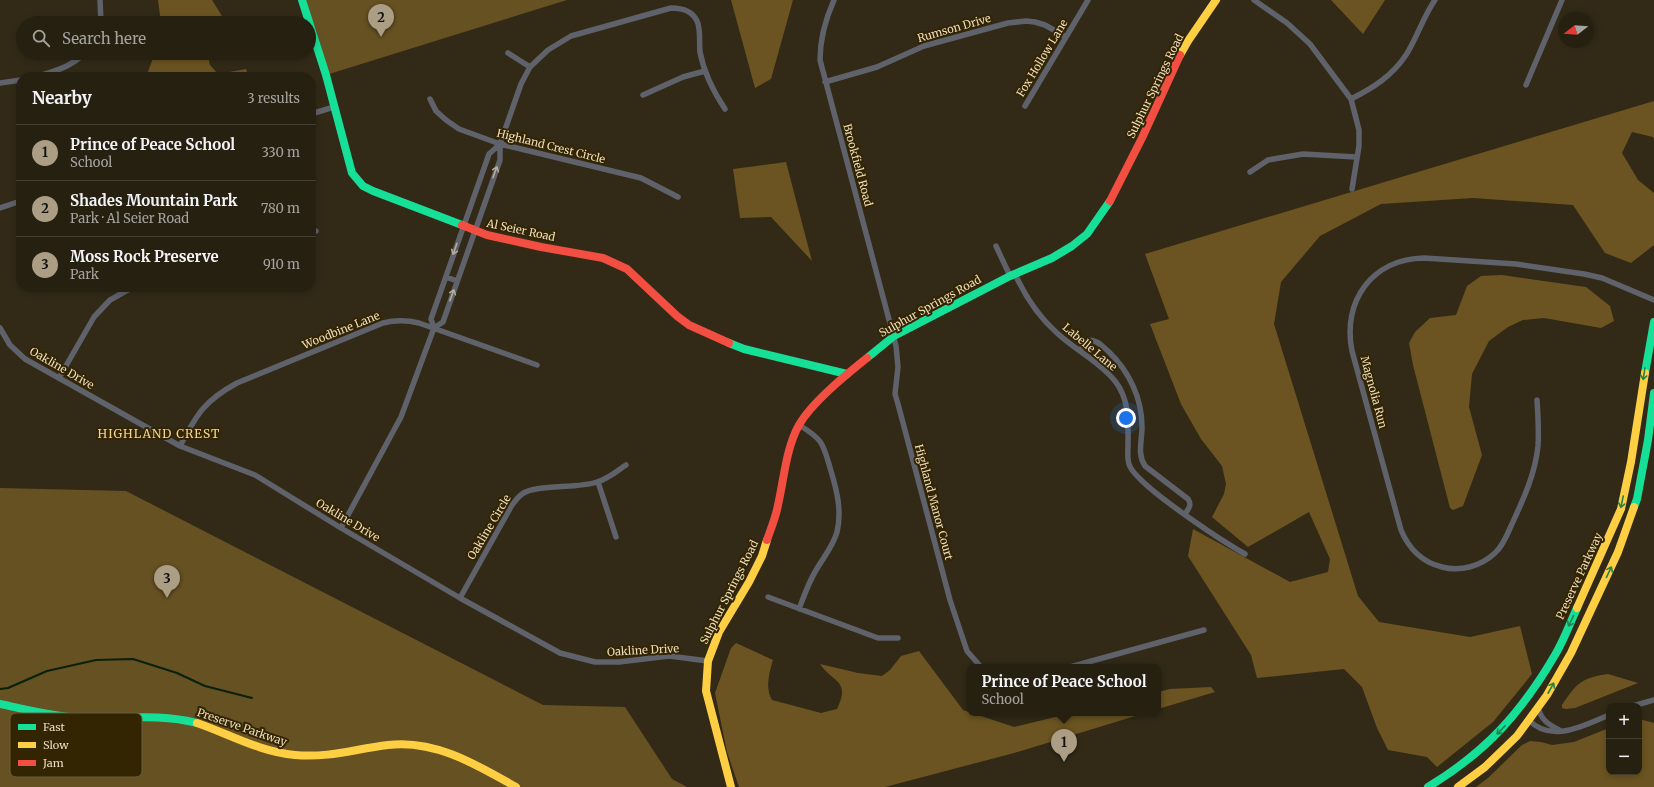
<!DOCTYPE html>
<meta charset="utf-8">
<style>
body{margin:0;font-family:Merriweather,serif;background:#322d1f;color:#f1f3f6}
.controls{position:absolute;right:12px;bottom:12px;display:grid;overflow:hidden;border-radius:8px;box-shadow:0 2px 6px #0003}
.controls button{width:36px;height:36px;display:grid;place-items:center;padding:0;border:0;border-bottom:1px solid #423e31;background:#262011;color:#f1f3f6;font:20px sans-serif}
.compass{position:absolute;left:1558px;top:12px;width:36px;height:36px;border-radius:50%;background:#262011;box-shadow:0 2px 6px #0003;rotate:253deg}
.you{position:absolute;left:1126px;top:418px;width:14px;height:14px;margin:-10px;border:3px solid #fff;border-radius:50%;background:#1a73e8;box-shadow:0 0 0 6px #1a73e833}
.badge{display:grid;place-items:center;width:26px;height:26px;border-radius:50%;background:#ab9e84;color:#111;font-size:13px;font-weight:700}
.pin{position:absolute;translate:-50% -33px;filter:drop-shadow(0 1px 2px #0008)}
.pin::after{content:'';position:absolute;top:21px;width:14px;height:12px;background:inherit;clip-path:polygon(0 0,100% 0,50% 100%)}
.popup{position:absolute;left:967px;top:664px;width:194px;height:52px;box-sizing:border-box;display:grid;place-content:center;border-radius:8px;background:#262011;filter:drop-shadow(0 1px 3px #0005);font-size:13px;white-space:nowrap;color:#a4a39f}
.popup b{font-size:15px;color:#f1f3f6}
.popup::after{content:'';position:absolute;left:50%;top:100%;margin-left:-8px;border:8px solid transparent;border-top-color:#262011}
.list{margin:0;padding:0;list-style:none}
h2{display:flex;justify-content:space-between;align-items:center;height:52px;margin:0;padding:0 16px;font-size:17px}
h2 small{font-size:13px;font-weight:400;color:#a4a39f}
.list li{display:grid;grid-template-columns:26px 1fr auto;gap:12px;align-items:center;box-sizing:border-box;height:56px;padding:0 16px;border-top:1px solid #423e31}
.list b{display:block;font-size:15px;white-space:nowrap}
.list p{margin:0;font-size:13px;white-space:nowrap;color:#a4a39f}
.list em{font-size:13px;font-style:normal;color:#a4a39f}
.icon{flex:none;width:22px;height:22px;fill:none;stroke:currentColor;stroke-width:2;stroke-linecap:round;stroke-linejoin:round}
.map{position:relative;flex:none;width:1654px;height:787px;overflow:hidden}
.search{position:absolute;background:#262011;box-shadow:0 2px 6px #0003;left:16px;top:16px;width:300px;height:44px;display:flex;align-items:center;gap:10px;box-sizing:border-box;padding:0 14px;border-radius:22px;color:#a4a39f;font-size:15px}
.panel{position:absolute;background:#262011;box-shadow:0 2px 6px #0003;left:16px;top:72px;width:300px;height:220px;border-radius:16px}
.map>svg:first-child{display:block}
.green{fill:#665123}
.forest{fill:#6b5421}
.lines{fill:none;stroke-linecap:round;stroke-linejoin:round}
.stream{stroke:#0a2109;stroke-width:2}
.street{stroke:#5f626b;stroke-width:5.5}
.fast{stroke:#16e098;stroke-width:8}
.slow{stroke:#ffcf43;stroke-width:8}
.jam{stroke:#f24e42;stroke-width:8}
.oneway{stroke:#b4ac9d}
.oneway2{stroke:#24824d}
.labels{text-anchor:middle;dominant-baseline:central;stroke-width:4;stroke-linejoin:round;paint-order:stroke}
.street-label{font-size:11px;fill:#ecddbe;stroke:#332402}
.neighbourhood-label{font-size:12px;letter-spacing:1px;fill:#f2d393;stroke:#332402}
.key{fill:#332402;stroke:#6a5c3a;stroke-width:1}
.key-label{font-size:11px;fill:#ecddbe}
</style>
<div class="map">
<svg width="1654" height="787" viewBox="0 0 1654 787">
<rect width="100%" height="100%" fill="#322a17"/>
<!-- green -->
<path class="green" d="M305,0H567L326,75Z
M0,488L126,491L543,705L625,707L672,779L687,787H0Z"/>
<!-- forest -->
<path class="forest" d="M158,0H212L222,16L218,23H161Z
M731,0H793L771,79L755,88Z
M1331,0H1385L1363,34Z
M155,53H207L210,65L218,74L246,69L249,77H146Z
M1654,101V139L1653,137L1632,132L1622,153L1638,180L1654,193V245L1631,263L1605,253L1573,205L1473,198L1381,204L1320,236L1281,282L1274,324L1358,596L1379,622L1470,637L1520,626L1532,674L1493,722L1437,767L1427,757L1388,750L1377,728L1362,687L1344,669L1257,678L1251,655L1188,556L1193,529L1290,582L1328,572L1330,559L1309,512L1248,547L1212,517L1224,494L1226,484L1222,466L1201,439L1181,404L1150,324L1169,319L1145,254Z
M786,162L812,261L771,217L740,218L733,169Z
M1502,275L1586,287L1610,306L1614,321L1601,328L1544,318L1523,320L1508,327L1489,341L1472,374L1469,407L1482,455L1463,506L1453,510L1450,508L1413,365L1409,343L1415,332L1430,318L1456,315L1467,286L1481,276Z
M736,643L773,660C769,673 765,688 772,700L821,713L837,709C851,680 833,683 820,664L858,673L882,676L890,670L901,656L919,651L963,710L1014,727L1072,713H1145L1014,753L885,787H739L727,752L715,693L731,648Z
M1608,674L1638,683L1575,708L1566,709L1562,708V705C1577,683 1581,678 1608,674Z
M1211,687L1215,692L1158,709V692L1170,689Z
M1639,719L1654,723V787H1476L1488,778L1522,745L1530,741L1541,742L1552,745L1574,742L1609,728V772H1639Z"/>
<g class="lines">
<!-- stream -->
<path class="stream" d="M0,689L8,688L47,671L96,660L133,659L177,673L205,686L252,698"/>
<!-- street -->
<path class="street" d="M100,0L101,23
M834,0C825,20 820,38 820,60L896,346L898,367L895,394L898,404L950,600L967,651L981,667
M1254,0L1287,23L1310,44L1351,99L1359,130V146L1352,189
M508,53L530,67
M35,77C53,72 71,67 85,53
M825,82L877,67L924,46L1008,23L1026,21L1035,22L1045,25L1066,37
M0,83L21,80
M1526,85L1562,0
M643,95L683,77L705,71
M430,99L436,111L446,120L459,129L500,144L641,178L678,197
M1351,99C1373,88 1392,76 1406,55C1417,38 1423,17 1435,0
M1025,106L1088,0
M311,114L334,107
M500,144L521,84L530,67L548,50L571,36L671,8C681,8 692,10 697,21C701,29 699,43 700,52C704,73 713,91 725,109
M1250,172L1268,160L1303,154L1356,157
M0,208L21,201
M311,233L316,231
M996,246L1010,276
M1015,274C1025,296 1039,317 1057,333C1075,350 1099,361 1115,381C1130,400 1128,423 1128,445C1128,451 1127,458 1129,464C1134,484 1224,542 1245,554
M446,277L457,281
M0,328L10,345L25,359L180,446L255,475L268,483L341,528L460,598L560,653L595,662H619L669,656L708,661
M1080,351L1087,340C1096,339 1102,346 1108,351C1129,371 1142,398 1142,427C1142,441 1137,454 1145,466L1188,499C1192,505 1189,508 1185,514
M59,378L94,317L110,300L133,287
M1537,400C1538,415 1539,430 1538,446C1535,475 1523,500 1511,526C1507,535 1503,546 1495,553C1481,566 1461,572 1442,567C1421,562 1409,549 1401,530L1352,351C1342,301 1372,259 1424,258L1516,264L1584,274L1602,278L1654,300
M180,446C197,414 204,401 237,383L383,323C395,320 406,320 419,323L537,365
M598,482L616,537
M341,528L401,417L434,328L443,322L500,160V144L489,154L431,319L434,328
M768,597L878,638H898
M460,598L512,505C515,501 518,497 522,494C536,484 577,489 597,482C608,479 617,471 626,465
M799,609C804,596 808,584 815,572C822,559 833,547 837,532C842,511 837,491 831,471C823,444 824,440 799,425
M1070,667L1204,630
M1633,706L1654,700
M1538,707C1541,720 1548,724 1559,730
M1529,720C1551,744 1585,725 1609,715"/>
<!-- fast -->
<path class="fast" d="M302,0L326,75L352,173L363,186L373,191L462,225
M729,343L744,349L847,374
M867,358L894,336L1010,276L1052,258L1072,246L1087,234L1110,201
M1645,373L1654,322
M1634,507L1637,499L1648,440L1654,393
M0,704C28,710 56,717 84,718C122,719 159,713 197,723
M1428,787C1486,752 1521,713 1555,655C1564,640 1570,623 1577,608"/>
<!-- slow -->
<path class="slow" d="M1180,55L1188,41L1216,0
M1577,608L1621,509L1631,462L1645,373
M197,723C229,734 260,752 295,755C330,758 354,749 388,745C435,739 477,765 516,787
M731,787L706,691L708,661L719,632L749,582L762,556L767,540
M1458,787L1485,767L1517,736L1547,695L1571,653L1618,552L1634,507"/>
<!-- jam -->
<path class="jam" d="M1110,201L1142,138L1180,55
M462,225L487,235L541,247L603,258L627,269L677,316L689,325L729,343
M767,540C771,528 776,517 778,505C784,479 786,448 799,425C812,402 846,375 867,358"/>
</g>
<!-- one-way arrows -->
<defs><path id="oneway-shaft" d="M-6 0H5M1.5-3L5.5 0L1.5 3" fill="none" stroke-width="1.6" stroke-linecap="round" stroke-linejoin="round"/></defs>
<g class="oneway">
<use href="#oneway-shaft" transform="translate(495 172) rotate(-70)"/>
<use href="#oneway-shaft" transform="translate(455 249) rotate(109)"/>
<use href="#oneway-shaft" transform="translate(452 295) rotate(-70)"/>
</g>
<g class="oneway2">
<use href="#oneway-shaft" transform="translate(1644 374) rotate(99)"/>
<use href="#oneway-shaft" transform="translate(1622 502) rotate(102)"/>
<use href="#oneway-shaft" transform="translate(1609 572) rotate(-65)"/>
<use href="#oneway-shaft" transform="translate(1571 621) rotate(115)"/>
<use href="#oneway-shaft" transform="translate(1551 688) rotate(-61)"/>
<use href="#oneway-shaft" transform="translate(1501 730) rotate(134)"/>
</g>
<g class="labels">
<!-- street labels -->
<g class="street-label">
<text transform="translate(954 28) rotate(-16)">Rumson Drive</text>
<text transform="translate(1042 58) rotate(-59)">Fox Hollow Lane</text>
<text transform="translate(1155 86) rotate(-64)">Sulphur Springs Road</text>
<text transform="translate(551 146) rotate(14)">Highland Crest Circle</text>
<text transform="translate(858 165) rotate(75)">Brookfield Road</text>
<text transform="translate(521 230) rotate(12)">Al Seier Road</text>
<text transform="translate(930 306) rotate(-29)">Sulphur Springs Road</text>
<text transform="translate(341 330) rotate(-22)">Woodbine Lane</text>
<text transform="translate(1090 347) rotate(40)">Labelle Lane</text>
<text transform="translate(62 368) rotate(30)">Oakline Drive</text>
<text transform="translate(1374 392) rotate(75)">Magnolia Run</text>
<text transform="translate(934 502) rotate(75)">Highland Manor Court</text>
<text transform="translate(348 520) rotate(31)">Oakline Drive</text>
<text transform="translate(489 527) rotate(-59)">Oakline Circle</text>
<text transform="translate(1579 576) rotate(-65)">Preserve Parkway</text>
<text transform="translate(729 592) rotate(-63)">Sulphur Springs Road</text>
<text transform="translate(643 650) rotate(-3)">Oakline Drive</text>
<text transform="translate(242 727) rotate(19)">Preserve Parkway</text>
</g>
<!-- neighbourhood labels -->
<g class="neighbourhood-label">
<text x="159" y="433">HIGHLAND CREST</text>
</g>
</g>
<!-- legend -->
<rect x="10" y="713" width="132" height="64" rx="6" class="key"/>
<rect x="18" y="724" width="18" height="6" fill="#16e098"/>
<rect x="18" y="742" width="18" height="6" fill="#ffcf43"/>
<rect x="18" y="760" width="18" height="6" fill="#f24e42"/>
<g class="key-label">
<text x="43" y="731">Fast</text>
<text x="43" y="749">Slow</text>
<text x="43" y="767">Jam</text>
</g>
</svg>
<div class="controls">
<button>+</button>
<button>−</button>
</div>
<svg class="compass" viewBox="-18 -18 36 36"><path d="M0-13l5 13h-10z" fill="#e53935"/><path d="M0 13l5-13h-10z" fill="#a4a39f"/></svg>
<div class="you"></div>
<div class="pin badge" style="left:1064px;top:762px">1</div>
<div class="popup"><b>Prince of Peace School</b>School</div>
<div class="pin badge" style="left:381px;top:37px">2</div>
<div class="pin badge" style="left:167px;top:598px">3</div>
<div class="search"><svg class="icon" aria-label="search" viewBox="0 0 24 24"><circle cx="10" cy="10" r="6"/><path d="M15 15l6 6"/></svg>Search here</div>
<section class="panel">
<h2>Nearby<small>3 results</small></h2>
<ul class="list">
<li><span class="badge">1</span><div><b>Prince of Peace School</b><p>School</p></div><em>330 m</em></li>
<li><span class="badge">2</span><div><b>Shades Mountain Park</b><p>Park · Al Seier Road</p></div><em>780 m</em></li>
<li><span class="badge">3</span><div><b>Moss Rock Preserve</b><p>Park</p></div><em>910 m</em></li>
</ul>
</section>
</div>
